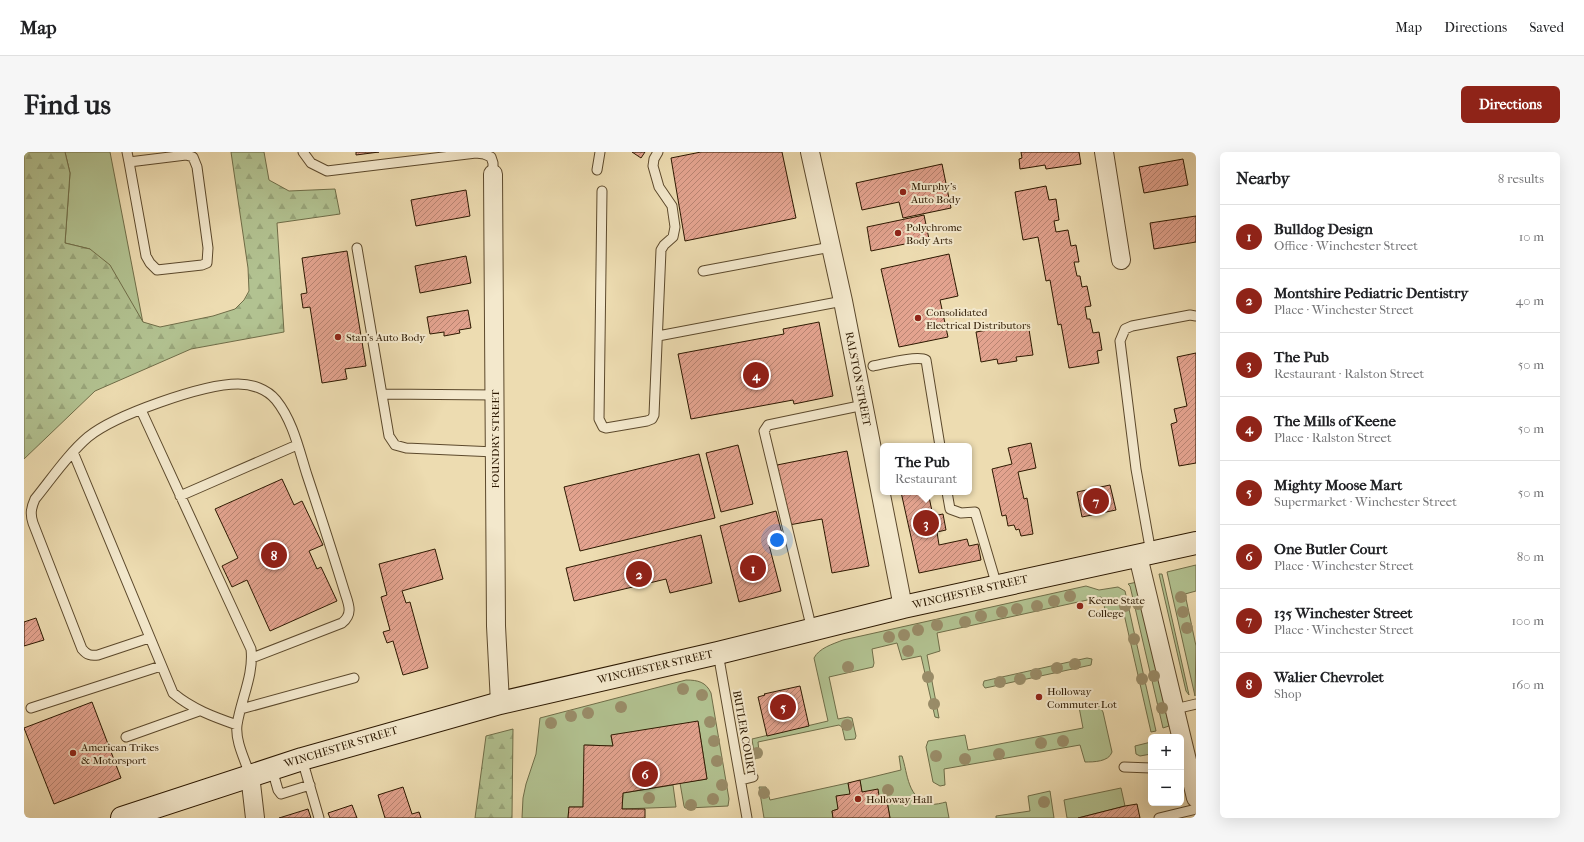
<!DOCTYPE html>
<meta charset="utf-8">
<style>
body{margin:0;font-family:"IM FELL French Canon",serif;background:#f6f6f6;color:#202124}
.controls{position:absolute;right:12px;bottom:12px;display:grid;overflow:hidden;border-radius:6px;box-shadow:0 4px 16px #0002}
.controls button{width:36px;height:36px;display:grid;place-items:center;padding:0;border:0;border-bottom:1px solid #e0e0e0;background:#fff;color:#202124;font:20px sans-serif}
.you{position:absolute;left:753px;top:388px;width:14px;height:14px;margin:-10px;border:3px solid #fff;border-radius:50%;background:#1a73e8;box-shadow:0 0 0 6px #1a73e833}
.badge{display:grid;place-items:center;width:26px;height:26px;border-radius:50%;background:#8f2418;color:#fff;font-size:13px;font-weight:700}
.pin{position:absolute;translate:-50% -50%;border:2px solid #fff;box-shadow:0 1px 4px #0006}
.popup{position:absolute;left:856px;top:291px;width:92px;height:52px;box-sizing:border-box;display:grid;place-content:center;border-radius:6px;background:#fff;filter:drop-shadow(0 1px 3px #0005);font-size:13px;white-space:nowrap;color:#757577}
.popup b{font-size:15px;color:#202124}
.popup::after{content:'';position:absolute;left:50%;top:100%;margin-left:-8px;border:8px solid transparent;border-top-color:#fff}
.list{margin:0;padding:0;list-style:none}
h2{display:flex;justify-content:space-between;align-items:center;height:52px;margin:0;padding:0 16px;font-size:17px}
h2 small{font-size:13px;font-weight:400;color:#757577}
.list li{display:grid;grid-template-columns:26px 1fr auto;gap:12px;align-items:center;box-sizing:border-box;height:64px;padding:0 16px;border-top:1px solid #e0e0e0}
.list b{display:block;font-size:15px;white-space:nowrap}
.list p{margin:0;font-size:13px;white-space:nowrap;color:#757577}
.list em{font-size:13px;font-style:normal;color:#757577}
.map{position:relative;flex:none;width:1172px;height:666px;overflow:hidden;border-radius:6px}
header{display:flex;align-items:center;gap:24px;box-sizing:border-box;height:56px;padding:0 20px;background:#fff;border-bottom:1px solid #e0e0e0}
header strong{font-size:19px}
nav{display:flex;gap:22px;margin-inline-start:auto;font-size:14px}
.intro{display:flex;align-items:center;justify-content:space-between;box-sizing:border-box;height:96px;padding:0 24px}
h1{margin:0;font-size:28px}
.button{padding:10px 18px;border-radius:6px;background:#8f2418;color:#fff;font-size:14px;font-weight:700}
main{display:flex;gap:24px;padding:0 24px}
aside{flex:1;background:#fff;border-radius:6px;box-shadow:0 4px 16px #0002}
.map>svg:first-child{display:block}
.grass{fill:#b2c291;stroke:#6f6d48}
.forest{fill:url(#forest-firs);stroke:#6f6d48}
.building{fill:url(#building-hatch);stroke:#2c1800}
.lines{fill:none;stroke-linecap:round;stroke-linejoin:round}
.lane-casing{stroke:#5c492c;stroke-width:11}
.street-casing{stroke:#5c492c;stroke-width:20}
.secondary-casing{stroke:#2c1800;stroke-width:24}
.lane{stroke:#f3e8cc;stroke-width:9}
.street{stroke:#f3e8cc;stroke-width:18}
.secondary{stroke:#f3e8cc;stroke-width:22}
.tree{fill:#998c68}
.poi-dot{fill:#8f2418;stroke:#f3e8cc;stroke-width:1.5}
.labels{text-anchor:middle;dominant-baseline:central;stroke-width:4;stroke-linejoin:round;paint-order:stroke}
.poi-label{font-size:11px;fill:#2c1800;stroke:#f3e8cc;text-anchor:start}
.street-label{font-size:11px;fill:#2c1800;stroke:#f3e8cc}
</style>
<header>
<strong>Map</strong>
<nav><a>Map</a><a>Directions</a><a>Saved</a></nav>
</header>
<div class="intro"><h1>Find us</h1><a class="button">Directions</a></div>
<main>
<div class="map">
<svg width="1172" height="666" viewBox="0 0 1172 666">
<defs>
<pattern id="forest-firs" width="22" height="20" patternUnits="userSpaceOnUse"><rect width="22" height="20" fill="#b2c291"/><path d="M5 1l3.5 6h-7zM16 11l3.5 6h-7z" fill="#99a67b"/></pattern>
<pattern id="building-hatch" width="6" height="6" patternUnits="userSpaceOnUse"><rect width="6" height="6" fill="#e3a38f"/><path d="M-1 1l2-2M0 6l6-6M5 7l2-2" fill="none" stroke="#b88472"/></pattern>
</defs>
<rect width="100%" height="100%" fill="#eddcb1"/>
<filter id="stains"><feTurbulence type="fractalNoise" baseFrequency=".005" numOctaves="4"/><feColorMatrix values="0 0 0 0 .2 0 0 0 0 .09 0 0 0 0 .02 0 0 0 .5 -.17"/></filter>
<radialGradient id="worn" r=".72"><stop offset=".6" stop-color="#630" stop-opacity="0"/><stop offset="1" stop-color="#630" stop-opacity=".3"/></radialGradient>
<!-- grass -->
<path class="grass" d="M41,0H86L119,171L66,97L41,91L46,21Z
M1172,413V439L1161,442L1172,494L1171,544L1143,420Z
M1135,422H1138L1165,543L1162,539Z
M1113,430L1145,574L1139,576L1106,434L1104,432Z
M1062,434L1075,438L1094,435L1101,439L1132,579L1127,580L1100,462L1083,464C1079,459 1082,450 1077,445L913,481L916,499L903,503L915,566L911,565L897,504L878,508L873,491L848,497L850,511L849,515L805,525L814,567L824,565L828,566L832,584L831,587L821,588L818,575L815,573L734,590L735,600L733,606L731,607L728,587L804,569L790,506C795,496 809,492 819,488Z
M1063,506L1068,507L1067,513L966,535L961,536L959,533L960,529Z
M662,528C674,528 682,530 687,541L705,647L704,654L664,656H661L660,654L656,631L683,627L674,570L587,584L589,594L561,593L559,655H545L544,666H498L499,646L502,632L512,602L516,566Z
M1069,553L1076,555L1079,560L1088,600C1085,610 1069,610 1061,610L1056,593L920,617L921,633L916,634L909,630L902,595L904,589L941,583L944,598L1059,576L1055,555Z
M1127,590V602L1116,604L1112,602L1111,594Z
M875,604H878C884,622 883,647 907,652C911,653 918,651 922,650L925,666H866L863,649L856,650L838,640L836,628L877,618Z
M824,631L826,642L814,657L808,659L809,666H740L735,635H742L746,648Z
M649,633L652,655L598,657L599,641Z
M1097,636L1101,654L1054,666H1043L1040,648Z
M1026,639L1030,666H972V664L1006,659L1004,644Z"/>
<!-- forest -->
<path class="forest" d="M0,0H41L46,21L41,91L66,97L86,113L119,170L136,175L189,164L211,157L220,148L225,139L224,116L207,0H240L245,28L265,39L311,37L316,62L253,71L260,180L167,197L71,239L0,307Z
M489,577L488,666H451L462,584Z"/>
<!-- building -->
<path class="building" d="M332,0H355L332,3Z
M608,0H621L617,6Z
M677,0H758L772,66L661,89L647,6Z
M997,0H1055L1057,12L1022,17L1021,13L996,17L995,7L998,6Z
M1159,7L1164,33L1120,41L1115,15Z
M918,12L927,56L879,66L875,50L838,58L832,31Z
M1022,34L1025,48L1032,47L1035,68L1030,69L1032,80L1044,78L1047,94L1052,93L1055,110H1050L1053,124H1056L1058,135L1063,134L1067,154L1061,155L1063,167H1066L1069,181L1075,180L1078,198L1073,199L1075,211L1045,216L1037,172L1034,173L1026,128L1022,129L1014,85L999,88L991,40Z
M442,38L446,64L392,74L387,48Z
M900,63L905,87L847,99L843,75Z
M1172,64V90L1130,97L1126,71Z
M323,99L342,214L321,217L323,227L298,231L286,155L279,156L277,142L283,141L278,106Z
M925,102L934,144L916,148L924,185L875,195L857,117Z
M442,104L447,131L396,141L391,114Z
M444,158L447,176L435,178L436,181L420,184V180L406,182L403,165Z
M795,170L809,244L770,252L769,248L667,267L654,202L760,182L759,177Z
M1004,171L1009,203L992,205L993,209L974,212L973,207L957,210L952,180Z
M1172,201V311L1155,314L1147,272L1153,270L1150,257L1163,254L1153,205Z
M1007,291L1012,316L994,320L1000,347L1003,346L1009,382L997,384L995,377L992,378L990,373L984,374L982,363L978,364L968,317L988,312L984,296Z
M714,293L729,352L697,360L682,301Z
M823,299L845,414L808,421L798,367L765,373L753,313Z
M675,302L691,366L556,399L540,335Z
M258,327L270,353L278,349L299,393L285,399L293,417L297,415L313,449L246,479L223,428L208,435L198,414L214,406L191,357Z
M1086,333L1092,358L1058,365L1053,340Z
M877,340H904L909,364L919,362L922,378L913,380L915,393L943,387L945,394L954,392L957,408L895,421Z
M752,359L760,389L745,393L757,439L715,450L696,374Z
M677,383L688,431L646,441L642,427L550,449L542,416Z
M411,397L419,427L378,439L382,451L386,450L404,516L379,523L369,489L363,491L359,480L366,478L357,445L363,443L355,412Z
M12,466L20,488L0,494V470Z
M776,534L785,574L743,584L734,545L741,543L740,542Z
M68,550L97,626L30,652L0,576Z
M674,569L683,627L599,641L598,657H621V666H544L545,655H559L560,593L589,594L587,583Z
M836,628L838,640L854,637L856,650L863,649L866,666H809L808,659L814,657L812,644L826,642L824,631Z
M379,635L388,662L395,660L397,666H361L354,643Z
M1113,652L1116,666H1054L1101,654Z
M328,653L333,666H306L304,661Z
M284,657L287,666H255Z"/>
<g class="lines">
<defs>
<path id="lane" d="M103,0L105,10L122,104L126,111L133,118L178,113L183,111L184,96L173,15L169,5L162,3L105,10
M279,0L287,11L303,19L452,1L460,2L467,5L469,11V22
M573,18L576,0
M578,39L575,267L579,275L582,276L623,269L628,267L630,263L637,98L640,93L649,85L651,75L648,54L635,35L629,14L630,7L634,0
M333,96L365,284L371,293L382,296L471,300
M679,119L807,95
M634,184L819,149
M849,214C860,212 894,203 902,208L916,294
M358,242L471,243
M117,258L227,497C230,523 217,547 213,573C211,589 221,608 226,623
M49,300L149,541C168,557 190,565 213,573
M923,340L926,357L937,361L951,360L973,434
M156,344L273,293
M1127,401L1112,317L1096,189L1101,177L1108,174L1166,163L1172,164
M788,478L740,279L744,273L840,253
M125,486L74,503C67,504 63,503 58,497L9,371C6,362 7,356 11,347C28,326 44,302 64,285C91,263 179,232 214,232C228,232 243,237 252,248C269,269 275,298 283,323C296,362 309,402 321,441C325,453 329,462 318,471L228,506
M694,501L723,666
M7,556L137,514
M217,557L330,526
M1151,557L1172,552
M102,585L175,559
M278,607L295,666
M1100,615L1127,616
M248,617L254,638L257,642L286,633
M717,628L729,625
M1135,666L1172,657"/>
<path id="street" d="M786,0L819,149L879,455
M1080,0L1097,108
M469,22L472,474L476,551
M1114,404L1172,646
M226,623L231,666"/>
<path id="secondary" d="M98,666L278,607L476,551L694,501L879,455L1172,391"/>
</defs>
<!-- lane casing -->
<use href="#lane" class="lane-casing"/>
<!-- street casing -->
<use href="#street" class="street-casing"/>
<!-- secondary casing -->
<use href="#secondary" class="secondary-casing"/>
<!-- lane -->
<use href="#lane" class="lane"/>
<!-- street -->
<use href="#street" class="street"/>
<!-- secondary -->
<use href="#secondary" class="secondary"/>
</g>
<!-- trees -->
<g class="tree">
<circle cx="1046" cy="444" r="6"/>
<circle cx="1157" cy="445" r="6"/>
<circle cx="1030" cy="449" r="6"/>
<circle cx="1114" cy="452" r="6"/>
<circle cx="1013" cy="454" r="6"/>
<circle cx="1101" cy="454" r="6"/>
<circle cx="993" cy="457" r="6"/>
<circle cx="978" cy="460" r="6"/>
<circle cx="1159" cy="460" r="6"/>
<circle cx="957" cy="464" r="6"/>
<circle cx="941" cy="470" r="6"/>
<circle cx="913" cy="473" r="6"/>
<circle cx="1163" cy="476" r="6"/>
<circle cx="894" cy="478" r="6"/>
<circle cx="880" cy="483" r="6"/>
<circle cx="865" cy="485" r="6"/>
<circle cx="1110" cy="487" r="6"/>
<circle cx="884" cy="499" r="6"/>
<circle cx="1051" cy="512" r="6"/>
<circle cx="824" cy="515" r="6"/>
<circle cx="1033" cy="516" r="6"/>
<circle cx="1012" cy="522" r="6"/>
<circle cx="1130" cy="524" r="6"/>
<circle cx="904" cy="525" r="6"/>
<circle cx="996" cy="527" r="6"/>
<circle cx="1118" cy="527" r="6"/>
<circle cx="976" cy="530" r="6"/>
<circle cx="659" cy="537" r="6"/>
<circle cx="678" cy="543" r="6"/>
<circle cx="910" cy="552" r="6"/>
<circle cx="597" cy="555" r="6"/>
<circle cx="1138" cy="556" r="6"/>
<circle cx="564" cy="561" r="6"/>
<circle cx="547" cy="564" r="6"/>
<circle cx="686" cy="570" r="6"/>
<circle cx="527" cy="571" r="6"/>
<circle cx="823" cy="573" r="6"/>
<circle cx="690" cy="589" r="6"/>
<circle cx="1039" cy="589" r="6"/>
<circle cx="1017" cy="591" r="6"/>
<circle cx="733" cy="601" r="6"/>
<circle cx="975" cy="602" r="6"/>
<circle cx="912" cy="604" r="6"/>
<circle cx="941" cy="607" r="6"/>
<circle cx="693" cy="609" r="6"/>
<circle cx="698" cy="633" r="6"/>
<circle cx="864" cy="638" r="6"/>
<circle cx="740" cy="641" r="6"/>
<circle cx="625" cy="646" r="6"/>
<circle cx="689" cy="647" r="6"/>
<circle cx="1020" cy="650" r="6"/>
<circle cx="667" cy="653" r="6"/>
</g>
<!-- markers -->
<g class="poi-dot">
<circle cx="879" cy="40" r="4"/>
<circle cx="874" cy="81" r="4"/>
<circle cx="894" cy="166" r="4"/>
<circle cx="314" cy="185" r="4"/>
<circle cx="1056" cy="454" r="4"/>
<circle cx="1015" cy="545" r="4"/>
<circle cx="49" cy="601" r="4"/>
<circle cx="834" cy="647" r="4"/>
</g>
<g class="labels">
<!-- poi labels -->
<g class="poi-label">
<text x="887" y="34">Murphy's<tspan x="887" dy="13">Auto Body</tspan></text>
<text x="882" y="75">Polychrome<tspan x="882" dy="13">Body Arts</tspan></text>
<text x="902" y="160">Consolidated<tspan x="902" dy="13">Electrical Distributors</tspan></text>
<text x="322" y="185">Stan's Auto Body</text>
<text x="1064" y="448">Keene State<tspan x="1064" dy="13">College</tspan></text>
<text x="1023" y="539">Holloway<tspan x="1023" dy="13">Commuter Lot</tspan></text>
<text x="57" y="595">American Trikes<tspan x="57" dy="13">&amp; Motorsport</tspan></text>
<text x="842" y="647">Holloway Hall</text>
</g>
<!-- street labels -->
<g class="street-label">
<text transform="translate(834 227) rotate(79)">RALSTON STREET</text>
<text transform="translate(471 287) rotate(-90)">FOUNDRY STREET</text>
<text transform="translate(946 440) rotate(-13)">WINCHESTER STREET</text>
<text transform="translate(631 515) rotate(-13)">WINCHESTER STREET</text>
<text transform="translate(720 581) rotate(80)">BUTLER COURT</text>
<text transform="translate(317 595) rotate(-17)">WINCHESTER STREET</text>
</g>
</g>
<rect width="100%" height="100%" filter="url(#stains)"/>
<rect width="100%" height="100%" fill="url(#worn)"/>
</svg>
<div class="controls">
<button>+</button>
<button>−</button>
</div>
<div class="you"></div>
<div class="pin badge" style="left:729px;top:416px">1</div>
<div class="pin badge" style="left:615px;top:422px">2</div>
<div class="pin badge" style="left:902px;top:371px">3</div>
<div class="popup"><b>The Pub</b>Restaurant</div>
<div class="pin badge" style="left:732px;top:223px">4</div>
<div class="pin badge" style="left:759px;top:555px">5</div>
<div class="pin badge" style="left:621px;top:622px">6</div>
<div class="pin badge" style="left:1072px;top:349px">7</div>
<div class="pin badge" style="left:250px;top:403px">8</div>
</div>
<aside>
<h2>Nearby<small>8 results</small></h2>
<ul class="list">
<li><span class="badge">1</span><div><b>Bulldog Design</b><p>Office · Winchester Street</p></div><em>10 m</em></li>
<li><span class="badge">2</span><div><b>Montshire Pediatric Dentistry</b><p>Place · Winchester Street</p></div><em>40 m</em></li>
<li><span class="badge">3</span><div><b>The Pub</b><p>Restaurant · Ralston Street</p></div><em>50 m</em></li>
<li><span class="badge">4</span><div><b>The Mills of Keene</b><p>Place · Ralston Street</p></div><em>50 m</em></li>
<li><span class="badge">5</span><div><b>Mighty Moose Mart</b><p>Supermarket · Winchester Street</p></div><em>50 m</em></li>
<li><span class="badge">6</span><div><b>One Butler Court</b><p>Place · Winchester Street</p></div><em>80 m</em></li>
<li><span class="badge">7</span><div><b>135 Winchester Street</b><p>Place · Winchester Street</p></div><em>100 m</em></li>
<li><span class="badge">8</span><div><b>Walier Chevrolet</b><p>Shop</p></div><em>160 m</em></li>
</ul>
</aside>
</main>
